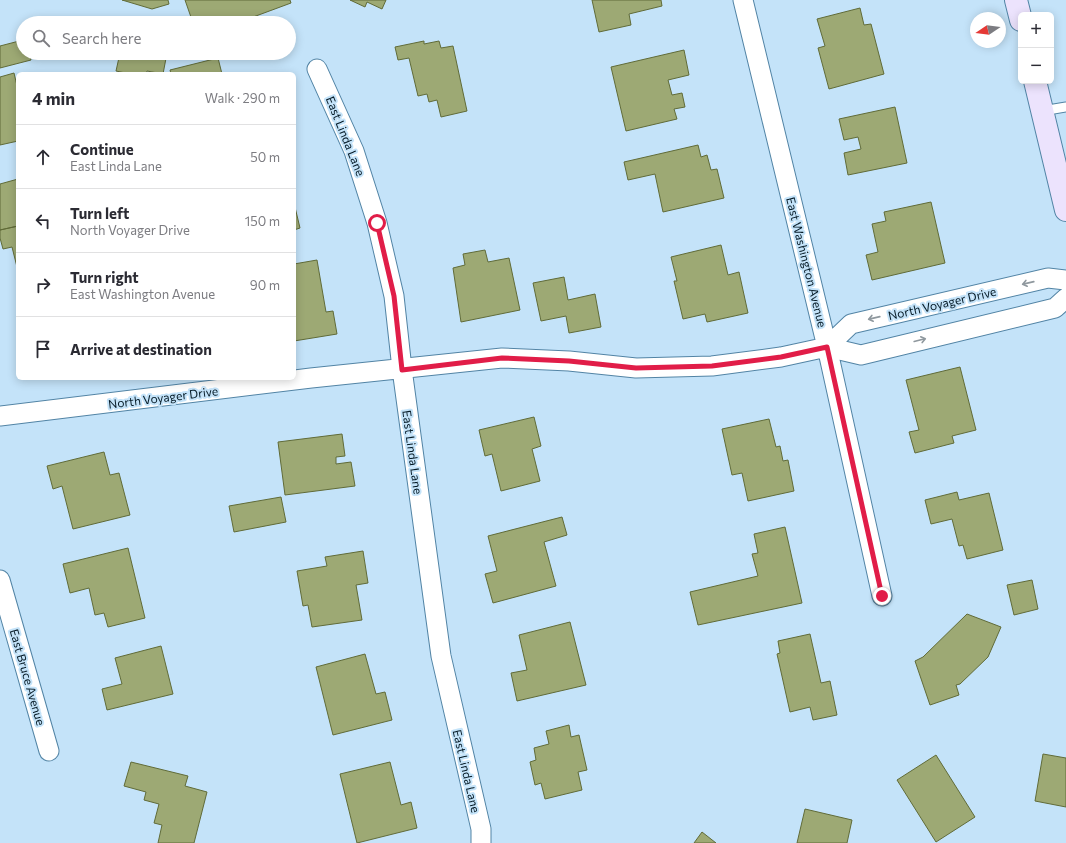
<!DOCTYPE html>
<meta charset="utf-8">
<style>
body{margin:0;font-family:Commissioner,sans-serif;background:#f7f7f7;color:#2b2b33}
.controls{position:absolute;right:12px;top:12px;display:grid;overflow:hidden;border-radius:6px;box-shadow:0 2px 10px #0003}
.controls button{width:36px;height:36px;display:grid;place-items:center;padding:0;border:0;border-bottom:1px solid #e1e1e2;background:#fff;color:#2b2b33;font:20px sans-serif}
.compass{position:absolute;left:970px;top:12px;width:36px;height:36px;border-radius:50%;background:#fff;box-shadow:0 2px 10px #0003;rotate:257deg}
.stop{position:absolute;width:12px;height:12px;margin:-9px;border:3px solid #e11d48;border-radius:50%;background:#fff}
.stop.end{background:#e11d48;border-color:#fff;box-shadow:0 1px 4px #0008}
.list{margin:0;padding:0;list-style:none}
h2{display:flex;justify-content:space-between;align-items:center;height:52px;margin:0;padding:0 16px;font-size:17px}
h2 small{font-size:13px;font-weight:400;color:#7c7c81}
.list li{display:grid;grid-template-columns:26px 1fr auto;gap:12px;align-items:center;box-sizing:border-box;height:64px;padding:0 16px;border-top:1px solid #e1e1e2}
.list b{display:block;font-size:15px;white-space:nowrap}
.list p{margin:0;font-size:13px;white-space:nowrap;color:#7c7c81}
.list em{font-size:13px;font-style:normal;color:#7c7c81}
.icon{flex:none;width:22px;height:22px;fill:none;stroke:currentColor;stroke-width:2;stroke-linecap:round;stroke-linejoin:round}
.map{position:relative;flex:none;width:1066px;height:843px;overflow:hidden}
.search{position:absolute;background:#fff;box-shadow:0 2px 10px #0003;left:16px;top:16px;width:280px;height:44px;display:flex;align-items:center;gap:10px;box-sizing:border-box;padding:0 14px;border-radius:22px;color:#7c7c81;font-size:15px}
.panel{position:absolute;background:#fff;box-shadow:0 2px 10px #0003;left:16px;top:72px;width:280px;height:308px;border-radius:6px}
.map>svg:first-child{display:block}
.building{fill:#9da974;stroke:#606b38}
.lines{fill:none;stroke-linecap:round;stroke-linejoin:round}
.lane-casing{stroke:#5284a5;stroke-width:11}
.street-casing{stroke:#5284a5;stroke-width:21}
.secondary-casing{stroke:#5284a5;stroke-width:24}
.lane{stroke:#fff;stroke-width:9}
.street{stroke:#fff;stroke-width:19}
.secondary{stroke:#ece3fd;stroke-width:22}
.oneway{stroke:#8f989e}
.route{stroke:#e11d48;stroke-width:5}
.labels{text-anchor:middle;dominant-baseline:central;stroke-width:4;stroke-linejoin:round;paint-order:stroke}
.street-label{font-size:12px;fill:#061b27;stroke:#c4e3f9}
</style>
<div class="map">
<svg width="1066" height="843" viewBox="0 0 1066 843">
<rect width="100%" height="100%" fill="#c4e3f9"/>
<!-- building -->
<path class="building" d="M122,0H168L169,4L152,9Z
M185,0H290L291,3L237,23H212L210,19L193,23Z
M350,0H386L382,9L367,2L365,7Z
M592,0H661L662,6L629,14L631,25L599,32Z
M860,8L864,25L871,24L884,74L829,89L818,48L825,46L817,19Z
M23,40V53H29L31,60L0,68V46Z
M424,41V44L439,41L441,48L453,46L467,111L441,117L437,100L429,102L427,94L418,96L409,58L398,60L395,47Z
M684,50L689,75L668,80L672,95L682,93L685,107L674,109L677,119L626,131L611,67Z
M120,53H167L163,74L147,71L146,74H130L116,71Z
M218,58L222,74H171L170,70Z
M14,73L18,90V141L0,145V77Z
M895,107L907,163L848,175L844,153L861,149L858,137L844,140L839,119Z
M698,145L701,157L707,155L711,170L717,169L724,198L663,212L655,174L628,180L624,162Z
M18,179V226L0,230V184Z
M931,202L945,263L872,280L866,255L878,252L872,224L886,221L884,212Z
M294,203L300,228L294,230Z
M18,226V271L12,247L3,249L0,238V230Z
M721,245L728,275L739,272L748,313L707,322L705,314L683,319L674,281H677L671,257Z
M485,250L488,262L509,258L520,310L461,322L453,268L465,265L463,254Z
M317,260L326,312L333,311L337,334L294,341V264Z
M564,277L568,300L595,294L601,327L569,333L566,316L541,321L533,283Z
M960,367L976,430L952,436L954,443L915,453L909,432L919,430L906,380Z
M534,417L541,446L532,449L540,481L501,491L492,454L485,456L479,430Z
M769,419L776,447L780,446L783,461L788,460L794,491L748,501L742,473L732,475L722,429Z
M342,434L345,456L336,457V464L351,462L355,486L285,495L278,442Z
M104,452L110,475L119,473L130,515L73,529L62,486L53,489L47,466Z
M957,492L959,500L989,493L1003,550L967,559L963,545L959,546L952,519L931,524L925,500Z
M281,497L286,522L234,532L229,506Z
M562,517L567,535L544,542L556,586L493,603L485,574L497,571L488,536Z
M785,527L802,603L698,625L690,592L758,576L752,554L758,553L754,534Z
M128,548L145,618L108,627L104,613L95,615L89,588L70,593L63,564Z
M363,551L368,583L356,585L362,620L312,627L308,605L303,606L297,571L327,566L325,557Z
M1032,580L1038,609L1014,615L1007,585Z
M967,614L1001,627L988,657L960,684L956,685L959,695L930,705L915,661L923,657Z
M570,622L586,685L517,701L511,673L527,670L519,635Z
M810,634L821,683L830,681L837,715L813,720L810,707L790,712L777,654L780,653L778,641Z
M161,646L173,694L107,710L102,689L122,684L115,658Z
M365,654L376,694L385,692L392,720L333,735L316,667Z
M569,725L571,737L579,735L587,770L578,772L582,790L545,799L541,783L535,785L530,762L536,760L534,748L549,744L546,731Z
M1043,754L1066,758V807L1035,801Z
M936,755L975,817L936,842L897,780Z
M131,762L188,776L185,786L207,792L194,843H158L162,825L154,823L159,804L144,800L146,792L124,786Z
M390,762L401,805L411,802L417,828L357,843L340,774Z
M805,809L852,820L847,843H797Z
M702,832L716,843H694Z"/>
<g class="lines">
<defs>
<path id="lane" d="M1042,111L1066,107"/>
<path id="street" d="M743,0L827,347L882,596
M317,69L354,151L377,223L394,296L402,369L441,656L481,829V843
M827,347L851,324L1048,278L1066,280
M0,416L311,378L502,358L569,361L636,368L712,366L781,357L827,347L861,355L1055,308L1066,298
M0,580L49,751"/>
<path id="secondary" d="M1016,0L1021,20
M1035,81L1066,210"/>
</defs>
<!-- lane casing -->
<use href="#lane" class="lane-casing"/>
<!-- street casing -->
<use href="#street" class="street-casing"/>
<!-- secondary casing -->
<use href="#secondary" class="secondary-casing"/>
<!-- lane -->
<use href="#lane" class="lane"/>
<!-- street -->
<use href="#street" class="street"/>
<!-- secondary -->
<use href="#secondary" class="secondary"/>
</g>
<!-- one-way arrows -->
<defs><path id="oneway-shaft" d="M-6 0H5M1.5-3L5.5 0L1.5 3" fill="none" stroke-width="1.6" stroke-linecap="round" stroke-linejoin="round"/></defs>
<g class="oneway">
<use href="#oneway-shaft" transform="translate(1028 283) rotate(167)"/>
<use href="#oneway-shaft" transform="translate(874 318) rotate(167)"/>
<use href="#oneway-shaft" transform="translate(920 340) rotate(-14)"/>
</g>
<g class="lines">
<!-- route -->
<path class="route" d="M377,223L394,296L402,370L502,358L569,361L636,368L712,366L781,357L827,347L882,596"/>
</g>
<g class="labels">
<!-- street labels -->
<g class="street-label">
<text transform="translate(346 136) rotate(68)">East Linda Lane</text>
<text transform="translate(807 262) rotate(76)">East Washington Avenue</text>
<text transform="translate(942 303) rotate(-13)">North Voyager Drive</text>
<text transform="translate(163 397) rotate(-7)">North Voyager Drive</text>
<text transform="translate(413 452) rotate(82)">East Linda Lane</text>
<text transform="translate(28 677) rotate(74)">East Bruce Avenue</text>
<text transform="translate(467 771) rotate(77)">East Linda Lane</text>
</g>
</g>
</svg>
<div class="controls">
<button>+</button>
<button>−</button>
</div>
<svg class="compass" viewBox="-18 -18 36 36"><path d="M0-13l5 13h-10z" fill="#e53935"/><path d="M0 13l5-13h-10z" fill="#7c7c81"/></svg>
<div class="stop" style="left:377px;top:223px"></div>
<div class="stop end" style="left:882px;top:596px"></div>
<div class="search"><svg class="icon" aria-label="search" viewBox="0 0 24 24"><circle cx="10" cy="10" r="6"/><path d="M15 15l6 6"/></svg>Search here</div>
<section class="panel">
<h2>4 min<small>Walk · 290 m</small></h2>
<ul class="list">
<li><svg class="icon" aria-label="ahead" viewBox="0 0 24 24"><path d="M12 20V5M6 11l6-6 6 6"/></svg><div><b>Continue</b><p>East Linda Lane</p></div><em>50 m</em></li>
<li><svg class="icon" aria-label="left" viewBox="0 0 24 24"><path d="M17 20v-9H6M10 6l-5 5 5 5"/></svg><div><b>Turn left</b><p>North Voyager Drive</p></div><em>150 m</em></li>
<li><svg class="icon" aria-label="right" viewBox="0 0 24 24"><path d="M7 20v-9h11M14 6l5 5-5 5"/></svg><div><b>Turn right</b><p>East Washington Avenue</p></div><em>90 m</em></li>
<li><svg class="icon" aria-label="arrive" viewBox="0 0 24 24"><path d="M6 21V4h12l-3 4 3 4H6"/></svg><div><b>Arrive at destination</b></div></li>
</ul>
</section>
</div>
